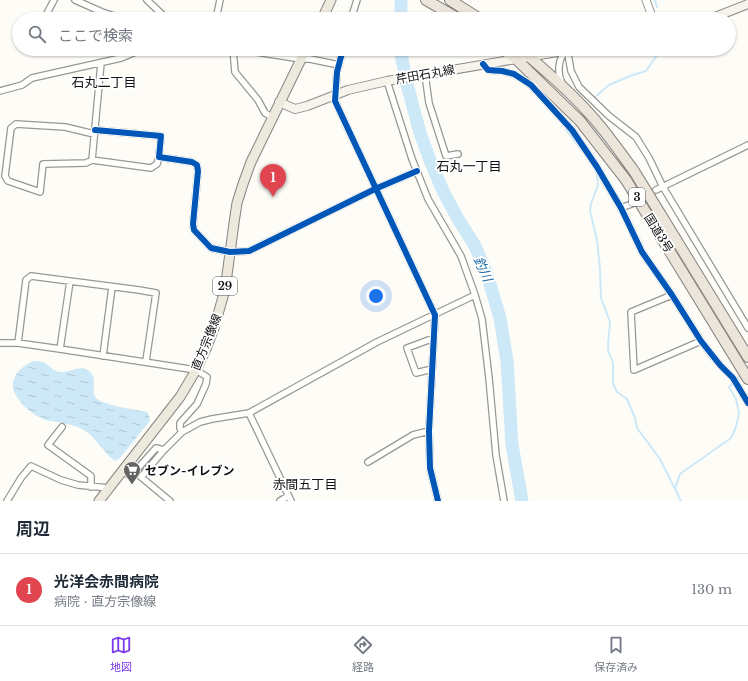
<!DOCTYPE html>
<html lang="ja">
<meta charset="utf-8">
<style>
body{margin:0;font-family:"Libre Baskerville","Noto Sans JP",serif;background:#f2f2f3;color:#1f2937}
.you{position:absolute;left:376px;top:296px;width:14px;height:14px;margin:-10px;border:3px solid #fff;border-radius:50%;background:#1a73e8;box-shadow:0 0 0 6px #1a73e833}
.badge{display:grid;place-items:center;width:26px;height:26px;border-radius:50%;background:#7c3aed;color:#fff;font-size:13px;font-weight:700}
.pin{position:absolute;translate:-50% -33px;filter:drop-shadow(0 1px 2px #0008)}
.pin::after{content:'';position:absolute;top:21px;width:14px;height:12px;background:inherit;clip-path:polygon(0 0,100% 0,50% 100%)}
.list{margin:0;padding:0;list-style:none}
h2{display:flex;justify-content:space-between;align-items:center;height:52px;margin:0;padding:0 16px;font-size:17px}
h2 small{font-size:13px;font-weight:400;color:#747a83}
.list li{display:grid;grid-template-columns:26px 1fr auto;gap:12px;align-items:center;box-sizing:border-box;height:72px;padding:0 16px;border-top:1px solid #e0e1e3}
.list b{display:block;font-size:15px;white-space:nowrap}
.list p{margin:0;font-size:13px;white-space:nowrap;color:#747a83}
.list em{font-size:13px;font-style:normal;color:#747a83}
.icon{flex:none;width:22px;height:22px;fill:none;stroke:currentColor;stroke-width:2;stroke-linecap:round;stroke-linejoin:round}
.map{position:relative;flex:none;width:748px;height:501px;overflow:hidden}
.search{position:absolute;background:#fff;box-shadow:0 1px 3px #0004;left:12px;right:12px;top:12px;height:44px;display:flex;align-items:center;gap:10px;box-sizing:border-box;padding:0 14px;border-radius:22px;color:#747a83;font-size:15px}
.sheet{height:124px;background:#fff}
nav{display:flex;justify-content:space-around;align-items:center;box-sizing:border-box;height:56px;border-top:1px solid #e0e1e3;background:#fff;font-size:11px;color:#747a83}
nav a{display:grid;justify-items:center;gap:2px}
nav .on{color:#7c3aed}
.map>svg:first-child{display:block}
.water{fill:url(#water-ripples)}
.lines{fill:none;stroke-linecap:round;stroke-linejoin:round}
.stream{stroke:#cde8f7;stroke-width:2}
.river{stroke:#cde8f7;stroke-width:13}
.minor-casing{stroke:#979795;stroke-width:8}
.tertiary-casing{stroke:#979795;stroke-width:9}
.secondary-casing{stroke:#8e8d8b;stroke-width:10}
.primary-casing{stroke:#858482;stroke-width:11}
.trunk-casing{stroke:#858482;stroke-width:12}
.minor{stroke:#fffffe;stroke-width:5.5}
.tertiary{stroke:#fffffe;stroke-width:7}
.secondary{stroke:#f6f4eb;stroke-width:8}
.primary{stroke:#ede9dc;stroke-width:9}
.trunk{stroke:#ece5da;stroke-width:10}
.cycleway-casing{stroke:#fff;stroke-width:8}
.cycleway{stroke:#0057b8;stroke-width:6}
.labels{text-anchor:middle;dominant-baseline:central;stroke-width:4;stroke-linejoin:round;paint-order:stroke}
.shield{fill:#fff;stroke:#585858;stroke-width:1}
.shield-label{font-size:11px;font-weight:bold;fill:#111}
.street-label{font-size:12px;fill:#111;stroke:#fff}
.poi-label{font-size:12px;font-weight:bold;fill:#111;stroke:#fff;text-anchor:start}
.neighbourhood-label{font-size:13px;fill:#111;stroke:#fff}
.water-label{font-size:13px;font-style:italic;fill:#1768a6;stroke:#fff}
</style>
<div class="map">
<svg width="748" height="501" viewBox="0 0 748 501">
<defs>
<pattern id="water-ripples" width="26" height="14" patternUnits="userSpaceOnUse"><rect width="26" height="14" fill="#cde8f7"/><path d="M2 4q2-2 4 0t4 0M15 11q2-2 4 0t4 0" fill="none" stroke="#afc6d3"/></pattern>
</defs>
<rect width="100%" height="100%" fill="#fdfcf7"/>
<!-- water -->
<path class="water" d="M33,361C37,361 41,361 45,363C50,366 54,372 61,372C71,373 81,363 90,372C98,379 90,391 96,398C102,405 137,410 147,412L149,416L150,421L120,458L115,461C102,452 96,436 82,429C70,423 58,423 46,420C33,416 11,398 13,383C15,372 23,366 33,361Z"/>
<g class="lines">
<!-- stream -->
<path class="stream" d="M655,0L657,7
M595,97L609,85L630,76L646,71L661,49
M566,126V130L588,158
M594,166L597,174L598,185L591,204L590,211L597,240L600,269L601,298L610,322L608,345V350L613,363V384L617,392L627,399L635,418L637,428L660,459L681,501
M675,489L680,474L731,438L736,427L739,413L736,399L729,387L737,380L741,373"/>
<!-- river -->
<path class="river" d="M401,19V0
M400,49L407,84L420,133L431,163L443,191L458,219L475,246L487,274L500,318L507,361L512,445L522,501"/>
<defs>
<path id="minor" d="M75,0L102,12L124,19
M147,0L167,19
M44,19L54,0
M216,19L220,0
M351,19L357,0
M233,49L235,72L258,100L265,113L272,117
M236,49L301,59H310L339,65
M343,49L337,72L335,101L435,315L429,431L430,468L438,501
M483,64L488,70L502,71L514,74L531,85L572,130L597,167L621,208L642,252L672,295L701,341L720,365L733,378L748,403
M425,74L429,103L446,156L458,154
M387,81L412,159L428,199L461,256L475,295L482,319L489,378L496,455L504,501
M562,83C557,74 558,58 566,51L568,54L571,71L579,87L609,116L636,137L649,158L663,187L748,328
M0,91L22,85L32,78L121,58L143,49
M95,130L161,136L159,157L192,162L197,165L198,171L193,224L194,230L211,248L230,252L249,251L375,189L417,171
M94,134L65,127L16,124L11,128L5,176L8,181L40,192L43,164L86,163L92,160L151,168L157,164L159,157
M92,160L101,63
M656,190L748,145
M621,208L634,203
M672,295L631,312L634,370L701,341
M0,343H18L60,349L196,370L207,377L206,384L197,404L180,423V428L182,432
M18,343L26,280L31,276L139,290L156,293L146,361
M60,349L70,281
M103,356L112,287
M432,369L416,373L407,348L434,338
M249,413L291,501
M62,427L48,445L91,476V487
M368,462L413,435L429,431
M122,471L131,476L156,448L164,450
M7,501L21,478L31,466L61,480L78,485L109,488
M170,501L141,477L164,450L182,432L200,422L212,419L249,413L377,342L475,295
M280,501L288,496"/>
<path id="tertiary" d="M646,0L653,19"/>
<path id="secondary" d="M710,19L748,4
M279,102L295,109L307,106L348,90L387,81L575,49"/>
<path id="primary" d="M322,19L331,0
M99,501L180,397L196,370L206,349L214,328L225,290L234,223L237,203L243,184L251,162L306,49"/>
<path id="trunk" d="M426,0L459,19
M450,0L480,19
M502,49L515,58L580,121L626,180L748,379
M520,49C544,69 567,89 588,112C605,130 619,151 634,171L748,357"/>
</defs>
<!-- minor casing -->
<use href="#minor" class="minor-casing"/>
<!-- tertiary casing -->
<use href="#tertiary" class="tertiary-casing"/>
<!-- secondary casing -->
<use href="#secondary" class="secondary-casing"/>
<!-- primary casing -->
<use href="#primary" class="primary-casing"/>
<!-- trunk casing -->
<use href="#trunk" class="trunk-casing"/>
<!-- minor -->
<use href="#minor" class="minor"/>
<!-- tertiary -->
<use href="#tertiary" class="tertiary"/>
<!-- secondary -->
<use href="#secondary" class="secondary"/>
<!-- primary -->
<use href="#primary" class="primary"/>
<!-- trunk -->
<use href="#trunk" class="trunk"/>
<defs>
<path id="cycleway" d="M343,49L337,72L335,101L435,315L429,431L430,468L438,501
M483,64L488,70L502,71L514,74L531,85L572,130L597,167L621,208L642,252L672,295L701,341L720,365L733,378L748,403
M95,130L161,136L159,157L192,162L197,165L198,171L193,224L194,230L211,248L230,252L249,251L375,189L417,171"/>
</defs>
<!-- cycleway casing -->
<use href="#cycleway" class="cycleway-casing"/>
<!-- cycleway -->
<use href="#cycleway" class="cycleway"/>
</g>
<!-- icons -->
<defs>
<symbol id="supermarket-pin" viewBox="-11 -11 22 30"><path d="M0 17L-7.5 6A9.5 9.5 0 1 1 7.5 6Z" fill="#646362" stroke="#fff"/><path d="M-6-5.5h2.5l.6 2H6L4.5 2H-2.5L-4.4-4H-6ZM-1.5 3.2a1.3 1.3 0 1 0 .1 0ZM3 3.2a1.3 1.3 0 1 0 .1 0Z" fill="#fff"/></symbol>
</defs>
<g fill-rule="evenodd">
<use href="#supermarket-pin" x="122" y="460" width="20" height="27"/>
</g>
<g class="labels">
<!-- shield labels -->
<g class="shield">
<rect x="629" y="188" width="16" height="18" rx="3"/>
<rect x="213" y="277" width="24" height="18" rx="3"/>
</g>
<g class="shield-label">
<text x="637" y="197">3</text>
<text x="225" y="286">29</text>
</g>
<!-- street labels -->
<g class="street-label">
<text transform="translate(425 74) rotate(-10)">芹田石丸線</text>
<text transform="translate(659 233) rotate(58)">国道3号</text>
<text transform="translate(206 342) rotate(-68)">直方宗像線</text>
</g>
<!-- poi labels -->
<g class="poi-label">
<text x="145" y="470">セブン-イレブン</text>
</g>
<!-- neighbourhood labels -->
<g class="neighbourhood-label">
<text x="104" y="82">石丸二丁目</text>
<text x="469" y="166">石丸一丁目</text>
<text x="305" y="484">赤間五丁目</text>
</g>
<!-- water labels -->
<g class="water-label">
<text transform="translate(483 269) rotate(66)">釣川</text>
</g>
</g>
</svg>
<div class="you"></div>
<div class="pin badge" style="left:273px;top:197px;background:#e0444e">1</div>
<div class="search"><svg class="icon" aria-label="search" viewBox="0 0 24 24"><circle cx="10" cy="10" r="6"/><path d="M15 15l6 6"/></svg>ここで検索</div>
</div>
<section class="sheet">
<h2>周辺<small></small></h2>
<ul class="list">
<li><span class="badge" style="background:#e0444e">1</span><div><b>光洋会赤間病院</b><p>病院 · 直方宗像線</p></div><em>130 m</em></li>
</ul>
</section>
<nav>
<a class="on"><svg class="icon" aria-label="map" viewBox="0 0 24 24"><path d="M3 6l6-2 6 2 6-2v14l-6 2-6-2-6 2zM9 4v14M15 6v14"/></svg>地図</a>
<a><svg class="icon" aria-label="directions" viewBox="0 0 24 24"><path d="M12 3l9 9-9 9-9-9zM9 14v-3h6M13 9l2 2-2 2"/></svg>経路</a>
<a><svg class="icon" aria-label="saved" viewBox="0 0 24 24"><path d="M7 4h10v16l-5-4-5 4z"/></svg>保存済み</a>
</nav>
